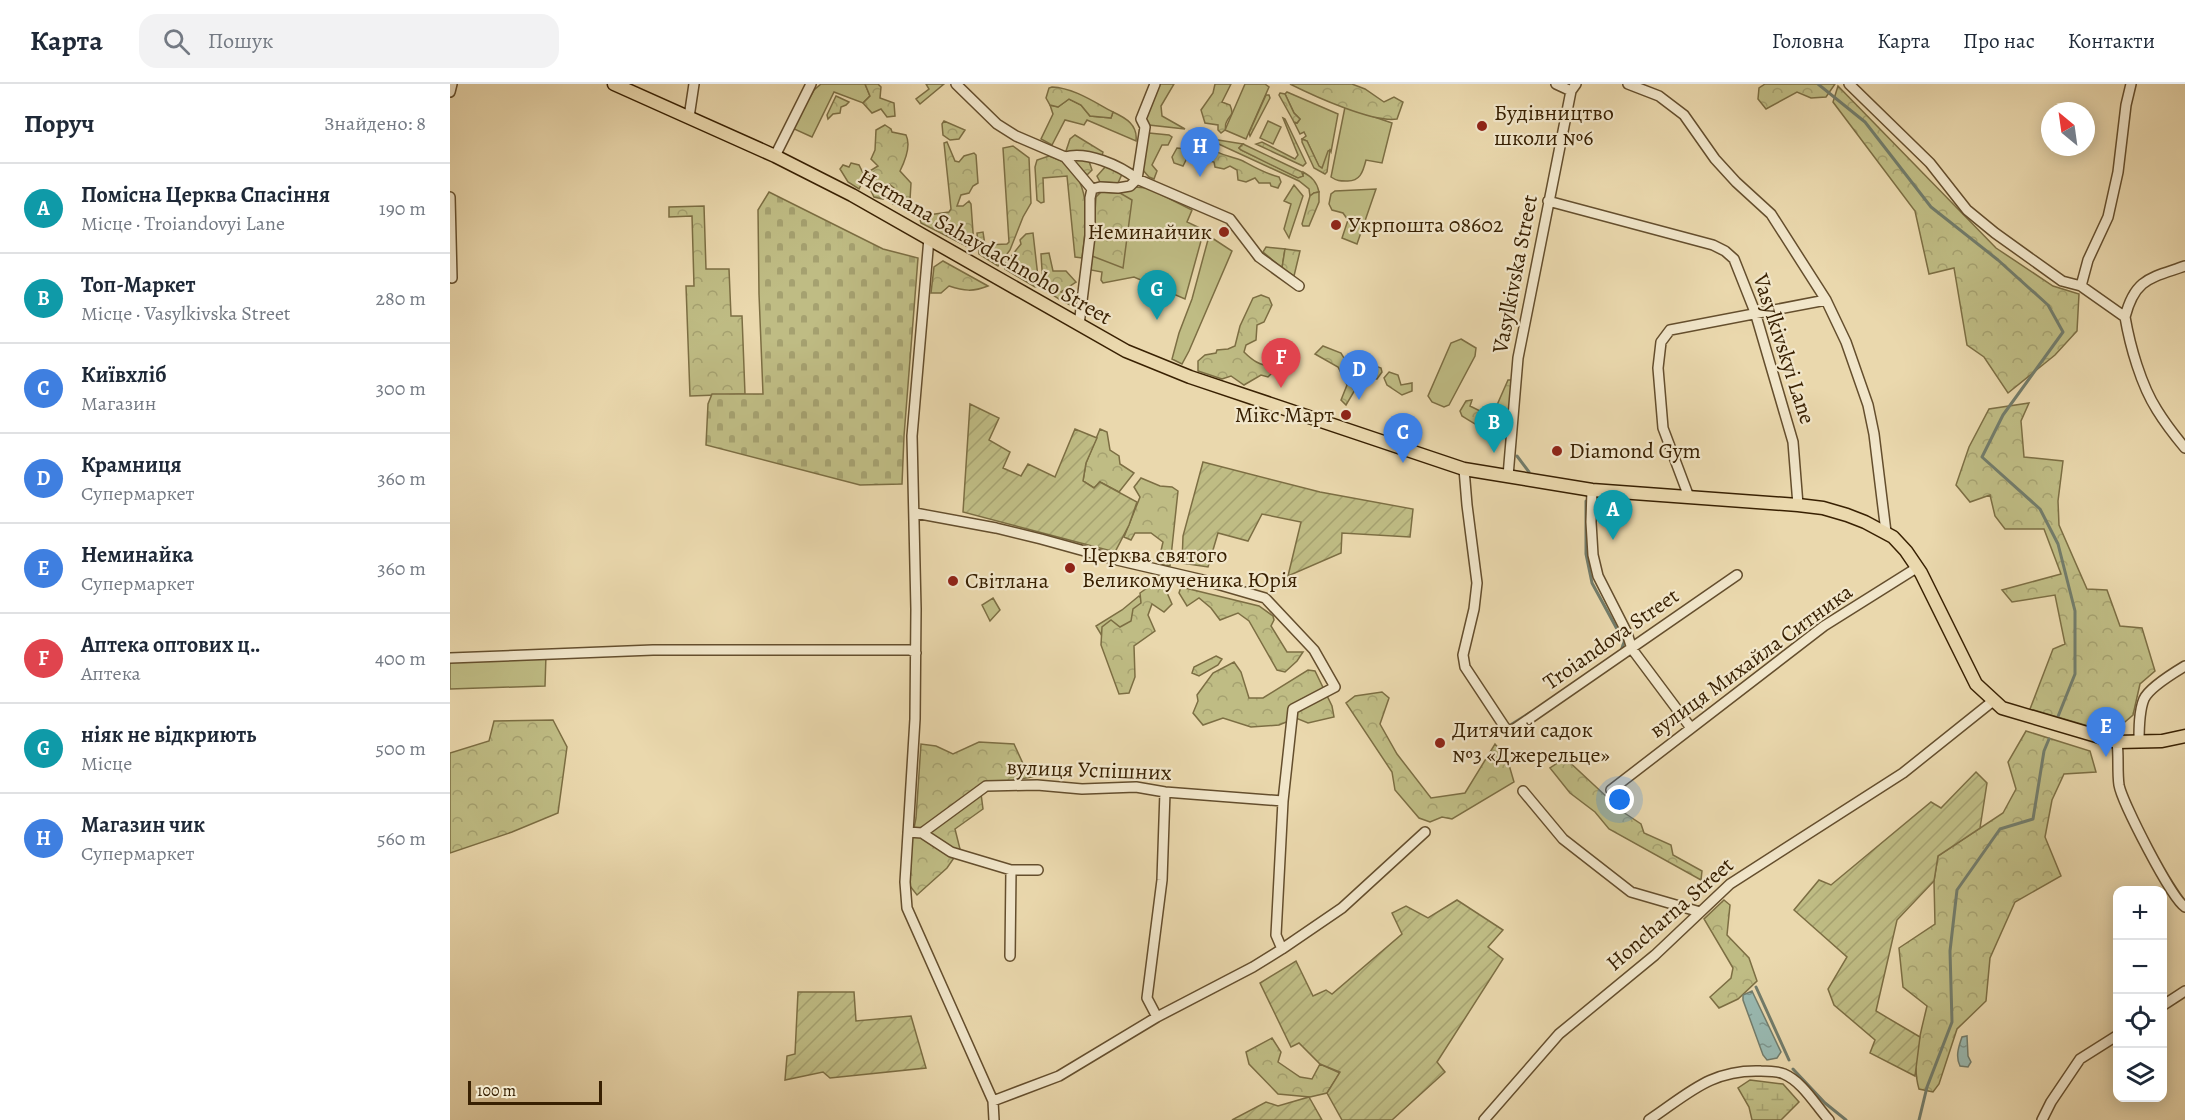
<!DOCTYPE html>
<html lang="uk">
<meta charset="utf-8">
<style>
body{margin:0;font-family:Alegreya,serif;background:#f2f2f3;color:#1f2937}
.controls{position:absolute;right:18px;bottom:18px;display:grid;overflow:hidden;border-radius:12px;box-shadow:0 3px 15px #0003}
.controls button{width:54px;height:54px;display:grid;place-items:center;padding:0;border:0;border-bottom:2px solid #e0e1e3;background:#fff;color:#1f2937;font:30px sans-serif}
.compass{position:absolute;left:1591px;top:18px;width:54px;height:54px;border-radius:50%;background:#fff;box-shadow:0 3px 15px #0003;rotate:331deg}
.scale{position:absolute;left:18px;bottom:15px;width:134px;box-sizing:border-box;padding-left:6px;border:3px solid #382002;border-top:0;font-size:16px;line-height:21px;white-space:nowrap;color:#382002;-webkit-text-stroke:4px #f1e6ca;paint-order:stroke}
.you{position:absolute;left:1170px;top:716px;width:21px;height:21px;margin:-15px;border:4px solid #fff;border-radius:50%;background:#1a73e8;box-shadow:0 0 0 9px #1a73e833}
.badge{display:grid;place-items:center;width:39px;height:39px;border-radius:50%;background:#111827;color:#fff;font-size:20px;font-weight:700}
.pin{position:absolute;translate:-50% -50px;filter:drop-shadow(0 2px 3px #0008)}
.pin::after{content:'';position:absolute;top:32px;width:21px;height:18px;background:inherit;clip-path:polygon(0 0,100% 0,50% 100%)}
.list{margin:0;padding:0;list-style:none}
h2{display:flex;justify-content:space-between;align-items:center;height:78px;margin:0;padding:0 24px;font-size:26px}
h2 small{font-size:20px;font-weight:400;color:#747a83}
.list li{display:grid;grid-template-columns:39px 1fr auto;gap:18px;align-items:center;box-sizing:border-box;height:90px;padding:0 24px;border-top:2px solid #e0e1e3}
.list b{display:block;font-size:22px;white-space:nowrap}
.list p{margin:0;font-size:20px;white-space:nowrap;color:#747a83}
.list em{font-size:20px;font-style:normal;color:#747a83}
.icon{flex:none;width:33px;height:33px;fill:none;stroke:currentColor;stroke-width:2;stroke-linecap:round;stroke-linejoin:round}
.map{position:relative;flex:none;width:1735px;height:1036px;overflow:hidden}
header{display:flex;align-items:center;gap:36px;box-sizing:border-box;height:84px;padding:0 30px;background:#fff;border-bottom:2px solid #e0e1e3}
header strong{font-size:28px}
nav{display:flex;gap:33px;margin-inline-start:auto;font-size:21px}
.search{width:420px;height:54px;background:#f2f2f3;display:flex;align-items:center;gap:15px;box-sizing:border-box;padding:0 21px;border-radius:18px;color:#747a83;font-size:22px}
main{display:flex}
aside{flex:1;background:#fff}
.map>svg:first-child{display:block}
.green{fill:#bfbc84;stroke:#7c6e43;stroke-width:1.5}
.forest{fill:url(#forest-crowns);stroke:#7c6e43;stroke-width:1.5}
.wetland{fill:url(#wetland-marsh);stroke:#7c6e43;stroke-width:1.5}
.cemetery{fill:url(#cemetery-stones);stroke:#7c6e43;stroke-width:1.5}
.garden{fill:url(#garden-furrows);stroke:#7c6e43;stroke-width:1.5}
.water{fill:url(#water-ripples);stroke:#727c6b;stroke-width:1.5}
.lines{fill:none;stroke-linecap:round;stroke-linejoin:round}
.stream{stroke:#727c6b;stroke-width:3}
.minor-casing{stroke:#644e2d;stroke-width:12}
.major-casing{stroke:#382002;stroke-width:15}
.minor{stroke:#f1e6ca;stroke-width:9}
.major{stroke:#ead8ad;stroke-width:12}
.poi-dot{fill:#8f2418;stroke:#f1e6ca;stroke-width:2}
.labels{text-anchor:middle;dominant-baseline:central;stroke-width:4.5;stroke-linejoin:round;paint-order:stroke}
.poi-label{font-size:22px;fill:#382002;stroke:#f1e6ca;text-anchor:start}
.street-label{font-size:22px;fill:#382002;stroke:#f1e6ca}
</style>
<header>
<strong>Карта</strong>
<div class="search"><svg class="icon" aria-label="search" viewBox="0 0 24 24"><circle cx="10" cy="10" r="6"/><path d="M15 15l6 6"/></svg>Пошук</div>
<nav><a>Головна</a><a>Карта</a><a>Про нас</a><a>Контакти</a></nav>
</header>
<main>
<aside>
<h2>Поруч<small>Знайдено: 8</small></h2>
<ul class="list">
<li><span class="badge" style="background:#0f9aa8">A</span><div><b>Помісна Церква Спасіння</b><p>Місце · Troiandovyi Lane</p></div><em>190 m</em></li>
<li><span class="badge" style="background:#0f9aa8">B</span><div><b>Топ-Маркет</b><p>Місце · Vasylkivska Street</p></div><em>280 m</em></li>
<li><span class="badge" style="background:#3f7fe0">C</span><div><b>Київхліб</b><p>Магазин</p></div><em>300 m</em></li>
<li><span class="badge" style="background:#3f7fe0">D</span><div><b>Крамниця</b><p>Супермаркет</p></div><em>360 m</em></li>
<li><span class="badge" style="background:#3f7fe0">E</span><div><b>Неминайка</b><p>Супермаркет</p></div><em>360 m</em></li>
<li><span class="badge" style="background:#e0444e">F</span><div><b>Аптека оптових ц‥</b><p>Аптека</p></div><em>400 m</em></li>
<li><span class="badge" style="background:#0f9aa8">G</span><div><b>ніяк не відкриють</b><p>Місце</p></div><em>500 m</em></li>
<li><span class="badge" style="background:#3f7fe0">H</span><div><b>Магазин чик</b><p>Супермаркет</p></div><em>560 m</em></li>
</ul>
</aside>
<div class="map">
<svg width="1735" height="1036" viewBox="0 0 1735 1036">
<defs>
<pattern id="forest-crowns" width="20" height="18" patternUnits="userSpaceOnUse" patternTransform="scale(1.5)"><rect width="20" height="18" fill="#bfbc84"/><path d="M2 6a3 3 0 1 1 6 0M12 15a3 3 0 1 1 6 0" fill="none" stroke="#a5a170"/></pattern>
<pattern id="wetland-marsh" width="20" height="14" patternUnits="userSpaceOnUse" patternTransform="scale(1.5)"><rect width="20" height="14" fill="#bfbc84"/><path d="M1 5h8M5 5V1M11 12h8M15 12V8" fill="none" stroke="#a5a170"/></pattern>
<pattern id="cemetery-stones" width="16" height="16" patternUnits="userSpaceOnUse" patternTransform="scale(1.5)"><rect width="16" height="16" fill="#bfbc84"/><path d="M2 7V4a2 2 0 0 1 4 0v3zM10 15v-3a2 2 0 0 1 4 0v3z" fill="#a5a170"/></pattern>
<pattern id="garden-furrows" width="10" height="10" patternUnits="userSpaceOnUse" patternTransform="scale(1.5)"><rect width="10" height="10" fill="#bfbc84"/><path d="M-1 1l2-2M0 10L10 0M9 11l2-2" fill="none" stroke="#a5a170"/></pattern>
<pattern id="water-ripples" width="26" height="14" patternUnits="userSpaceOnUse" patternTransform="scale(1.5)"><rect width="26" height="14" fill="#99b9b1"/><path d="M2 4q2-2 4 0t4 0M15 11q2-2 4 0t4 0" fill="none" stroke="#7e968e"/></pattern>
</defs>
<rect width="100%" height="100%" fill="#ead8ad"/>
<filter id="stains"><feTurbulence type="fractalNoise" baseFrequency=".00333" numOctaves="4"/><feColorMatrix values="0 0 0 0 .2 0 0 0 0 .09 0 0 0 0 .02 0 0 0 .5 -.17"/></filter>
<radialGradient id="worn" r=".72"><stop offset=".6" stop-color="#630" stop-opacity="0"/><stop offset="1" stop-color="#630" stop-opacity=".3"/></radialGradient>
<!-- green -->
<path class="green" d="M371,0H415L420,12L413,19L384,8L362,53L342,44L364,6Z
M476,0H494L470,20L466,15L479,5Z
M709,0H724L711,22L712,32L735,45L699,41L696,34Z
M795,0H815L819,3L796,55L775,46Z
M837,8L888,30L881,68L880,66L873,84L869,83L857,57L852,55L856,52L854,48L850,50L844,38L847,39L850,35L844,29L835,10Z
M619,15L631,21L640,32L661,34L663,28C676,34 688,41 686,57L637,36L634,41L615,36L602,61L591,55L603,30L600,21L608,23Z
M895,23L942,39L932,79L916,76C913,88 910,98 896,97C890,97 887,97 881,93Z
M818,37L831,43L823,60L810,54Z
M699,49L719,51L722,53L718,61H712L702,81L707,87L704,95L699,93L692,85Z
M762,55L793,60L789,64L791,66L847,93L853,92V88C862,93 867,98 869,108L864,109L860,112L859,105L849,97L762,57Z
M401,79L409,81L415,93L409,105L398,98L390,85L393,81L399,83Z
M844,101L853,112L839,154L834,145L841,120L834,117Z
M684,103L698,104L742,126L737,138L754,146L735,215L684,193L653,199L651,196L652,188L641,186L646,113L651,108L670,109Z
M926,105L907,160L892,154L898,136L893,129L882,126L879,120L881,110L885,107Z
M759,152L782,167L739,267L732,280L722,275L729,249L742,215Z
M816,163L835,165L832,184L813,168Z
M1011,255L1026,264L1025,272L999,321L994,323L982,318L978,312L1001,259Z
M689,512L699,523L681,541L655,557L646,542L672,526Z
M543,514L550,526L540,537L532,521Z
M96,571L95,602L0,605V577Z"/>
<!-- forest -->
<path class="forest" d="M415,0H428L431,3L430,14L444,19L445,32L437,33L431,25L422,29L413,19L420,12Z
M765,0H781L772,18L780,21C785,33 779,30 776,39C775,41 776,44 775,46L771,49L768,46V41L755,39L751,26L763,9Z
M840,0H902L915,5L934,18L944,13L953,18L947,35C923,39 864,12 840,0Z
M1315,0H1385L1376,13L1361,14L1347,8L1316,25L1308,15L1309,4Z
M1388,2L1546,164L1603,202L1629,210L1627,247L1605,271L1558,309L1534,273L1517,261L1504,184L1479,190L1465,127L1383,18Z
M602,3C624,4 644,18 663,28L661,34L640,32L631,21L619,15L608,23L600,21L596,14L599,4Z
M830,9L835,10L844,29L850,35L847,39L844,38L829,11Z
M816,11H819L820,14L800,52L799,49Z
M386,12L399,18L396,21L391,23L390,29L383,30L378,35L377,31Z
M833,34L835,35L856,79L853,82L806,60L812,58L845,75L848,71Z
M494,37L515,46L509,55L500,56L493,51L492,40Z
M435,41L441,45L442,48L456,51C461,61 455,77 450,87L461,99L460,116L454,121L443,120L440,113L444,104L439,100L434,105L433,115L424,113L421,107L423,99L418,88L428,82L421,75L425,66L426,46Z
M625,51L653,68L651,75L639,77L642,86L637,91L615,70L620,55Z
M852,55L857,57L869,82L872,84L878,67L880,66L877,88L875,90L864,84L852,58Z
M497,58L505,77L509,78L514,72L524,69L526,71L528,99L523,102L519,109L511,111L507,122H513L519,117L521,120L524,162L520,164L471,139L469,132L471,127L478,131L499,128L501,125L494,59Z
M793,60L852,88L853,92L848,94L791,66L789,64Z
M563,62L579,74L581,119L573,133L560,166L548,182L529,170L527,149L533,148L535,161L557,160L559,158L553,64Z
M727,64L735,65L739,70L733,82L724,79L722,73Z
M761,64C770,72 782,72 793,77C804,83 816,90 829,93L831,98L828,104L821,102L820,99H809L805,94L796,98L788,96L787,86L780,82L774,85L765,83L764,78L756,76L753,68L754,65Z
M599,72C604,74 612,76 616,80C643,102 636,144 632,174L625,173L617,92L593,94L594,118L591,119L587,116L585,83L587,76Z
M656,82L672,90L668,99L650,98L647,92Z
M651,108L670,109L682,116L673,184L642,172L646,113Z
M869,108V118L859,142H853L852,140L860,112L864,109Z
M254,122L256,185H279L281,232H292L295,310L240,312L236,202H244L242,132L219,133V123Z
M583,149L589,202L585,203L555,185L554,181L571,160L570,156L576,150Z
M835,165L850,167L844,192L832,184Z
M599,169L603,187H616L626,198L611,208L627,218L624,223C592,207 593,205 591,170Z
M493,177L538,202C523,208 514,207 499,202L491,209H481L484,183Z
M811,211L819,214L822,221L814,238L807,241L806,256L796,261L794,268C802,276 810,282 822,282V289L818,293L811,291L794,301L781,292L772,295L748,287V277L755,271L766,269L767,266L778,265L785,262L790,242L803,214Z
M873,262L891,269L909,299L896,321L891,316L897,301L888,283L865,270Z
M906,275L931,284L932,288L927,295C912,293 910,291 904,278Z
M939,288L948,291L951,301L962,299V307L952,311L937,301L934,294Z
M1058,296H1063L1059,340C1044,355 1027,341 1012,332L1010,327L1016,317L1022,316L1020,322L1038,331L1043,330Z
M1579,319L1571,337L1574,373L1613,377L1608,417L1609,441L1637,505L1657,506L1670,542L1692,544L1705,587L1690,600L1683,631L1662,649L1580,625L1603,565L1615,560L1605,511L1562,518L1552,506L1611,490L1594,445H1555L1545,432L1540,411L1520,418L1506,401L1519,363L1539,325Z
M650,345L657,348L660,366L669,372L670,380L684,389L669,408L650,398L644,404L633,397L636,379Z
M691,394L710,402L722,403L728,407L720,482L708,480L713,458L701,449H685L681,456L674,453L690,413L684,403Z
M707,497L714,502L722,520L714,528L702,520L698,531L705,547L684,562L685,593L679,609L669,610L651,561L652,543L661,536L670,543L681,537L683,525L691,519L690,509Z
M731,503L809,522L823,532L824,536L821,542L837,568H853L847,577L835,588L827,586L799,537L788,529L770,536L761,524L749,514L737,522L729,509Z
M766,572L772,575L768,581L749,592L742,589L744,583Z
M784,578L791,588L799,614H813L858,586L865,587L882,622L884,633L858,639L846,634L829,641L801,643L773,634L753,641L743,629L748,617L747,611L763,589Z
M932,608L939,614L930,640L947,670L981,714L1015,709L1045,660L1057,674L1064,698L1002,735L992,733L980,738L969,734L945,706L942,688L896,619L905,612Z
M103,636L117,663L108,729L62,748L0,769V669L39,657L44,637Z
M1576,647L1640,667L1646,688L1614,690L1602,716L1595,753L1611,792L1565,818L1540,874L1536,917L1507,945L1489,1000L1483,1008L1469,1005C1461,979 1471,948 1477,922L1453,903L1449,864L1485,840L1484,797L1488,772L1553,729L1566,705L1558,678Z
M529,658L564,660L575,684L582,693L530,702L533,725L505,745L510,765L497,784L467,811L460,802L461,760L466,734L471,660L486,662L503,670Z
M1115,674L1173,728L1191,740L1194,749L1221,761L1223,771L1252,787L1251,796L1159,745L1145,728L1120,709L1100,684Z
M1274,816L1280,821L1277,851L1299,874L1307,897L1288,915L1269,924L1260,913L1281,894L1283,884L1254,835Z
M822,954L831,968L828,978L850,993L862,995L870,980L890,989L877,1009L860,1013L828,1010L799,980L796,968Z"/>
<!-- wetland -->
<path class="wetland" d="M1300,996L1333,1000L1349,1018L1331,1036H1302L1299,1023L1288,1004Z"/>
<!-- cemetery -->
<path class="cemetery" d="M319,108L433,165L468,174L454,352L452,400L410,401L256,361L258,320L262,310H313L309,210L308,126Z"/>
<!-- garden -->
<path class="garden" d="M520,320L549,334L539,356L560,368L553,384L571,392L578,380L605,393L625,345L647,354L636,379L633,397L644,404L650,398L687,418L679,441L665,468L513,428Z
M753,378L870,408L963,425L960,453L892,449L891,469L838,492L851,438L812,430L798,457L768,449L758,483L732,479L733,452Z
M1526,688L1537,699L1530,744L1488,772L1484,797L1447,836L1426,927L1470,953L1465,992L1420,969L1425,956L1384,921L1378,905L1397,873L1344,826L1369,796L1381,801L1481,718L1491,724Z
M1007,816L1053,846L1038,863L1053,875L987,978L995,988L942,1036H892L877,1009L890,988L870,980L849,959L841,963L810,899L846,877L863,912L876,906L882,910L952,850L942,829L956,822L978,834Z
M348,908H404L406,937L461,932L476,984L380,994L373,988L335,996L337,972L345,970Z
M859,1013L872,1036H782L816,1018L828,1022Z"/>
<!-- water -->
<path class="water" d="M1302,907L1331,968L1327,974L1317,976L1313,971L1293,916V911Z
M1517,952L1518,972L1521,978L1518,983L1510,982C1505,972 1509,962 1512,953Z"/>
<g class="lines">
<!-- stream -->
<path class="stream" d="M1368,0L1415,38L1481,123L1548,176L1598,221L1613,248L1553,331L1532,373L1590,425L1608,460L1625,527V590L1607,635
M1067,372L1079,388
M1136,417V470L1142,499L1174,558L1171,567
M1062,640L1081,628
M1306,903L1339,976
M1343,985L1375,1019L1396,1036
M1469,1036L1477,1003L1502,938L1500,867L1507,806L1550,745L1583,735L1594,667L1599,655"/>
<defs>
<path id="minor" d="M506,0L547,40L566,52L615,73L642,105
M1106,0L1121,7
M1178,0L1209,12L1234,31L1265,75L1286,98L1321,130L1376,216L1396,258L1418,321L1424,350L1436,448
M1399,0L1480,79L1517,126L1545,149L1612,197L1631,202
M1681,0L1676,21L1668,88L1658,133L1638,176L1631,202L1675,233C1680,262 1691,301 1707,326C1715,339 1725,352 1735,364
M0,8L2,0
M239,33L244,0
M325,72L361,0
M615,73C637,67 669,81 687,95L780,135L809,173L849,202
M0,113L2,194
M1098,117L1263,161L1275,167L1284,175L1305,228L1343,358L1348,421
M479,154L462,352L466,525L465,635L455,798L457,824L543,1017L544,1036
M1675,233C1685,194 1701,194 1735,182
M629,241L640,152V114L642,105L650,103L668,104L680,102L687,95L695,43L691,35L705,0
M1014,385L1017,421L1027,499L1024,525L1013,571L1015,583L1056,645L1063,646L1287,491
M1058,392L1068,274L1121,7L1126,0
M1142,406L1141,438L1143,471L1148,492L1177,549L1182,565L1241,644
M1239,413L1213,344L1208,284L1211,258L1220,246L1376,216
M465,429L546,444L591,455L667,476L753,496L815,514L864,566L885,603L843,625L833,717L826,851L832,865
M0,574L203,566H460L466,569
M1667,658C1669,672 1667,687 1669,701C1672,718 1721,814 1735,823
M1689,658C1689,644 1689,627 1694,615C1699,604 1725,588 1735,582
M1161,706L1374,542L1468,483
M1073,707L1113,755L1181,808L1250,828
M458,748L472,749L536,702L587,701L632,705L686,703L715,708L833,717
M472,749L501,768L561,786H588
M560,872L561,786
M1712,922L1735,907
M707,933L697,914L712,796L715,708
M543,1017L609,992L707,933L803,883L832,865L892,824L975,748
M1034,1036L1109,950L1205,871L1280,800L1453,689L1543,617
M1199,1036C1238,1010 1261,985 1311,987C1318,987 1327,987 1334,990C1353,998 1366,1022 1379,1036
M1592,1036L1601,1018L1630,975L1668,951"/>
<path id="major" d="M164,0L325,72L402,111L676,267L740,293L1014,385L1142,406L1348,421L1373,424L1397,431L1415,438L1443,453L1456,467L1471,489L1526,600L1552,624L1667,658L1712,657L1735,652"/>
</defs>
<!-- minor casing -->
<use href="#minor" class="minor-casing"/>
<!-- major casing -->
<use href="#major" class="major-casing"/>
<!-- minor -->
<use href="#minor" class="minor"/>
<!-- major -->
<use href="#major" class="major"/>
</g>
<!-- markers -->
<g class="poi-dot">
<circle cx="1032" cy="42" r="6"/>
<circle cx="886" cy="141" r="6"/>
<circle cx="774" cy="148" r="6"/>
<circle cx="896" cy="331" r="6"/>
<circle cx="1107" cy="367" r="6"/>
<circle cx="620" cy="484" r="6"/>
<circle cx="503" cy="497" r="6"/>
<circle cx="990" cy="659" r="6"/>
</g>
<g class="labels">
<!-- poi labels -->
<g class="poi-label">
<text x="1044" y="29">Будівництво<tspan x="1044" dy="25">школи №6</tspan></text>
<text x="898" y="141">Укрпошта 08602</text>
<text x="762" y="148" text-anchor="end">Неминайчик</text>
<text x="884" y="331" text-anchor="end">Мікс Март</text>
<text x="1119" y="367">Diamond Gym</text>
<text x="632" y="471">Церква святого<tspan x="632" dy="25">Великомученика Юрія</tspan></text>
<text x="515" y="497">Світлана</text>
<text x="1002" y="646">Дитячий садок<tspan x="1002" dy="25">№3 «Джерельце»</tspan></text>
</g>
<!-- street labels -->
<g class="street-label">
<text transform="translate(535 163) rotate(30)">Hetmana Sahaydachnoho Street</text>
<text transform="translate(1065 190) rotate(-79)">Vasylkivska Street</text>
<text transform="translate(1334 265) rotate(72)">Vasylkivskyi Lane</text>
<text transform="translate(1161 555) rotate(-35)">Troiandova Street</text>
<text transform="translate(1301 577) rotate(-36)">вулиця Михайла Ситника</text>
<text transform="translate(639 686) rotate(2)">вулиця Успішних</text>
<text transform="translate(1220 830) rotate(-41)">Honcharna Street</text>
</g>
</g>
<rect width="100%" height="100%" filter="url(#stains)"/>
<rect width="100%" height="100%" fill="url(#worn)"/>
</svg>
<div class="controls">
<button>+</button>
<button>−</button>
<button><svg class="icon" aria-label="locate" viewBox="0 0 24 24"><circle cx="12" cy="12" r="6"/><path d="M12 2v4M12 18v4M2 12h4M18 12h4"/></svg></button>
<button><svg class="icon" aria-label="layers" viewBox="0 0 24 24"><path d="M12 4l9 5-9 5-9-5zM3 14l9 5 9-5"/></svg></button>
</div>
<svg class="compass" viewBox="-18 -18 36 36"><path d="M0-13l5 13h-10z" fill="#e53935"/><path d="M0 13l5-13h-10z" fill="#747a83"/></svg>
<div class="scale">100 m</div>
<div class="you"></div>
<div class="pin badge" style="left:1163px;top:456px;background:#0f9aa8">A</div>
<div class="pin badge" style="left:1044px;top:369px;background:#0f9aa8">B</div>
<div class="pin badge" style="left:953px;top:379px;background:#3f7fe0">C</div>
<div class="pin badge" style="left:909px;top:316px;background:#3f7fe0">D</div>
<div class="pin badge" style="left:1656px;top:673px;background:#3f7fe0">E</div>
<div class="pin badge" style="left:831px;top:304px;background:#e0444e">F</div>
<div class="pin badge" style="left:707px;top:236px;background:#0f9aa8">G</div>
<div class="pin badge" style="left:750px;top:93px;background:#3f7fe0">H</div>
</div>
</main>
